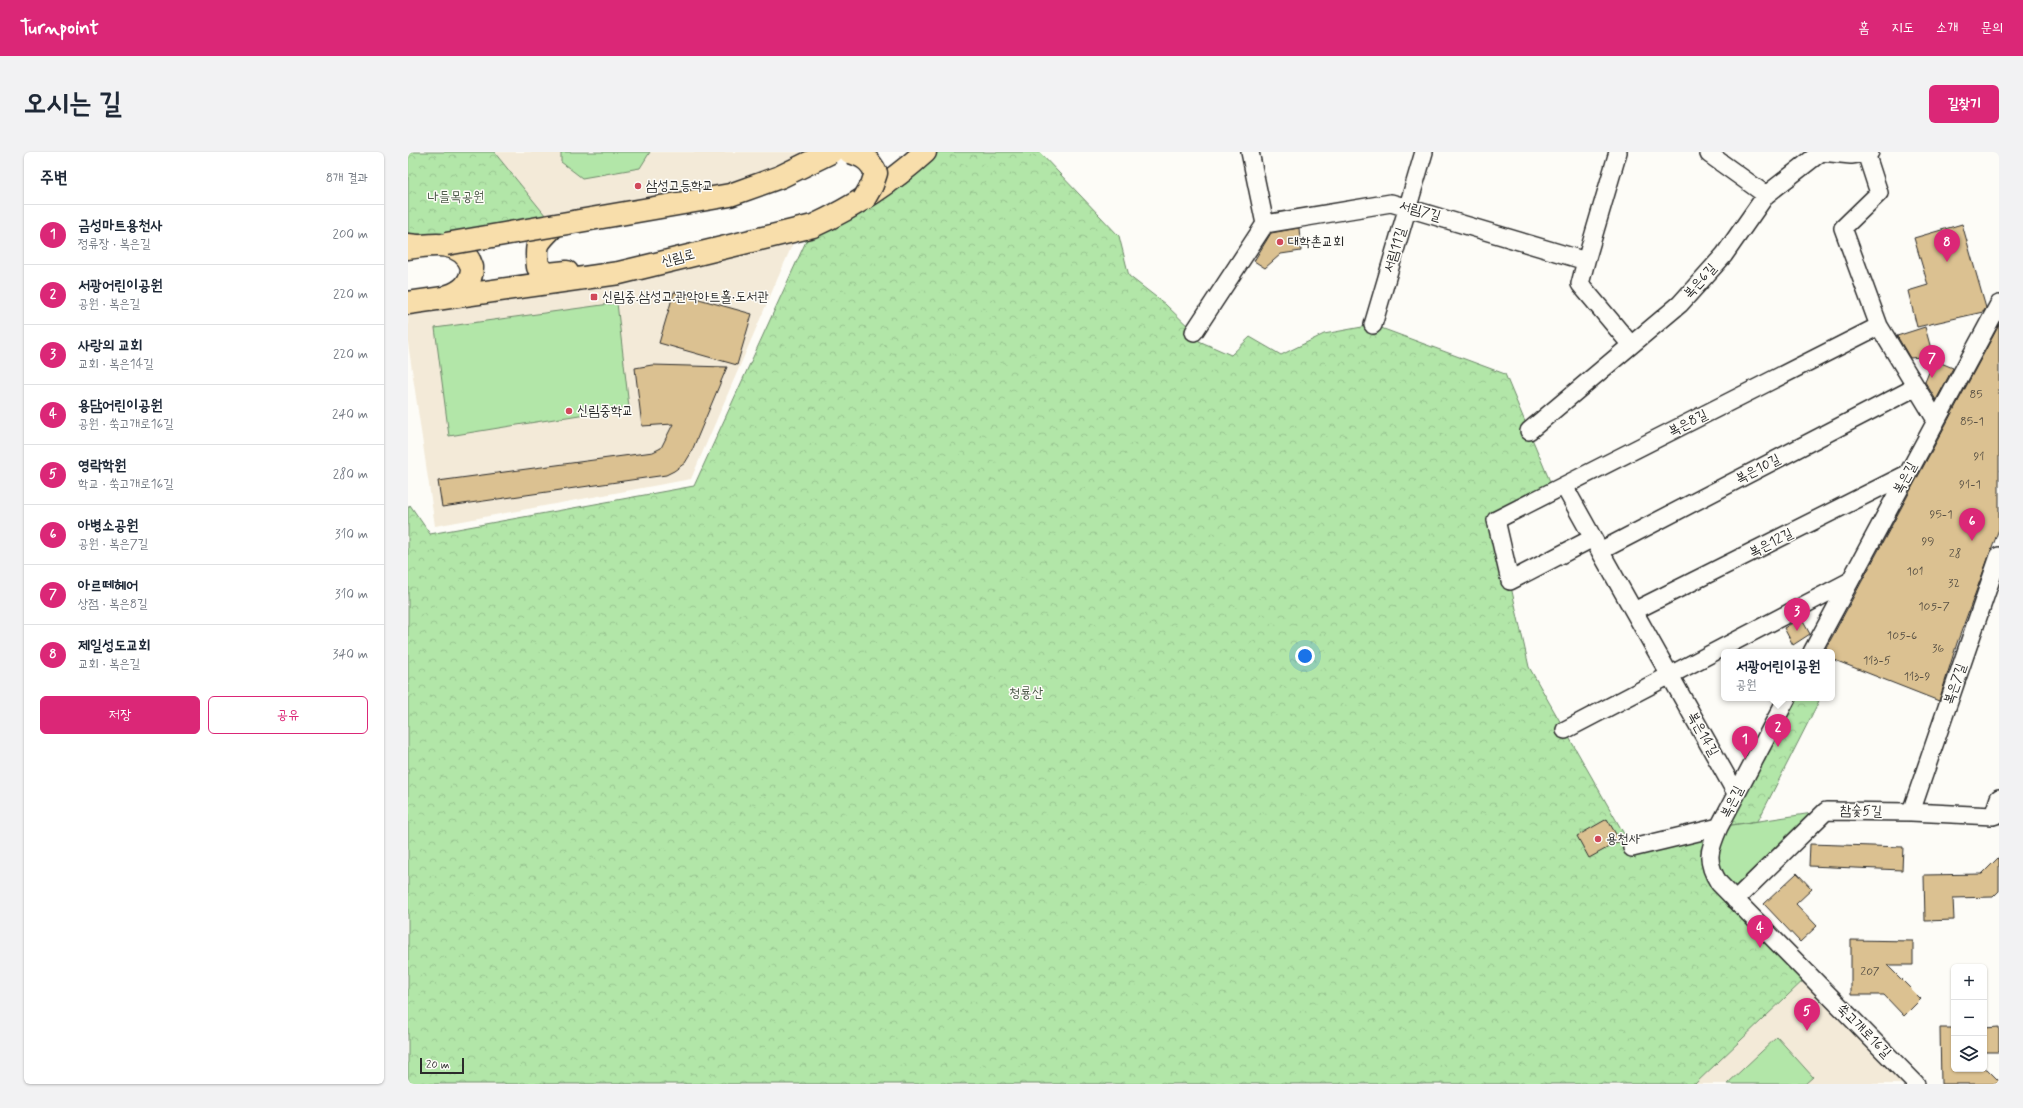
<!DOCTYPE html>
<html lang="ko">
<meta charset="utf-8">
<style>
body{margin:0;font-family:Mynerve,"Poor Story",sans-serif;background:#f2f2f3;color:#1f2937}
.controls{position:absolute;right:12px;bottom:12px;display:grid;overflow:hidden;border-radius:6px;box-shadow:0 1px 3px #0004}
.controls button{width:36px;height:36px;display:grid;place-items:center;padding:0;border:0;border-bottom:1px solid #e0e1e3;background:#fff;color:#1f2937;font:20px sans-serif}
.scale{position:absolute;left:12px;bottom:10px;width:44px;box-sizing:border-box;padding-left:4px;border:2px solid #2b2b2b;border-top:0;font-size:11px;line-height:14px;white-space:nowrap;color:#2b2b2b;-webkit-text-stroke:3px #fdfcf7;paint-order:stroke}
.you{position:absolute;left:897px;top:504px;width:14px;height:14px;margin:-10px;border:3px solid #fff;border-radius:50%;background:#1a73e8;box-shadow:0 0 0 6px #1a73e833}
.badge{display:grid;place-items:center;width:26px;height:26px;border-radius:50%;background:#db2777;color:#fff;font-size:13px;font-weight:700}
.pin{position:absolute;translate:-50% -33px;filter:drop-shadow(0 1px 2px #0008)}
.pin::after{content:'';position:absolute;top:21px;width:14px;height:12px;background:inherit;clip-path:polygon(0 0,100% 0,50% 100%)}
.popup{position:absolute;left:1313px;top:497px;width:114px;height:52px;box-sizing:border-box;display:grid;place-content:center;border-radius:6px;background:#fff;filter:drop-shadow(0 1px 3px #0005);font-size:13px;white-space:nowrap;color:#747a83}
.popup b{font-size:15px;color:#1f2937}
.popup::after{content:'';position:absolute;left:50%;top:100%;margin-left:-8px;border:8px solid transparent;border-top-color:#fff}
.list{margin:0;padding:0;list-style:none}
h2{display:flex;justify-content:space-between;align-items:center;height:52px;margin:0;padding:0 16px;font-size:17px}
h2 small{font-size:13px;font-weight:400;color:#747a83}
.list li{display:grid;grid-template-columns:26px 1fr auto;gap:12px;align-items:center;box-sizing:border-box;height:60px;padding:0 16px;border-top:1px solid #e0e1e3}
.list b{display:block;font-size:15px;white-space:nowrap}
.list p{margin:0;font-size:13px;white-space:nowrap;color:#747a83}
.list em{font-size:13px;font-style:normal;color:#747a83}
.actions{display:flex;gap:8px;padding:12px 16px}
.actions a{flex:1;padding:9px 0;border:1px solid #db2777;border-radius:6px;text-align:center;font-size:14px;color:#db2777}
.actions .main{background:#db2777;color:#fff}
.icon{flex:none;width:22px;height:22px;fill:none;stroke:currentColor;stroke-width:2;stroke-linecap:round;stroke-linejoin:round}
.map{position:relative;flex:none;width:1591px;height:932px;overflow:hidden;border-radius:6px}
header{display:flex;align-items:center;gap:24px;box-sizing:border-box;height:56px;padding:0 20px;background:#db2777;color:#fff}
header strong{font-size:19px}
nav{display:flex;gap:22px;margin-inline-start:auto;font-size:14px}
.intro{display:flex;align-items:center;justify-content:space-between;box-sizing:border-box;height:96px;padding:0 24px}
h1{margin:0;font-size:28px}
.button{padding:10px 18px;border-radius:6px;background:#db2777;color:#fff;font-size:14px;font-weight:700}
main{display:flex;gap:24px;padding:0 24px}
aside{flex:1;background:#fff;border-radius:6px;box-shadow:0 1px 3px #0004}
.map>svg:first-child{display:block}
.built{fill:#f3ead8}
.forest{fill:url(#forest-crowns);stroke:#6e886a}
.garden{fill:#b2e6a8;stroke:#6e886a}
.building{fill:#dbc191;stroke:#2b2b2b}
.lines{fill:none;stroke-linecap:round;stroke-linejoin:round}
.minor-casing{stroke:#2b2b2b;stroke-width:20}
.major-casing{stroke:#2b2b2b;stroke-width:25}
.highway-casing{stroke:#2b2b2b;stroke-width:25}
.minor{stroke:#fdfcf7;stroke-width:17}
.major{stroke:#f8deab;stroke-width:22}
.highway{stroke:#f8deab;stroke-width:22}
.major-bridge-casing{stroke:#2b2b2b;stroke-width:25;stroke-linecap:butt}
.major-bridge{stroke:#f8deab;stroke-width:22}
.poi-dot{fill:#d1495b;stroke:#fdfcf7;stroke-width:1.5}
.labels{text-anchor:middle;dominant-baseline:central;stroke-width:3;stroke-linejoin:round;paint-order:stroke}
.number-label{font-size:12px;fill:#575044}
.poi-label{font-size:14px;fill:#2b2b2b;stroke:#fdfcf7;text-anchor:start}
.park-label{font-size:14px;fill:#4d5a4a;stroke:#fdfcf7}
.street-label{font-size:14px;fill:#2b2b2b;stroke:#fdfcf7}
</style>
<header>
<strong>Turnpoint</strong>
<nav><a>홈</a><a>지도</a><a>소개</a><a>문의</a></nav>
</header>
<div class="intro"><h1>오시는 길</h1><a class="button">길찾기</a></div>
<main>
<aside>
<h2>주변<small>8개 결과</small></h2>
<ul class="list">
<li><span class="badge">1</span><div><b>금성마트용천사</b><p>정류장 · 복은길</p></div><em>200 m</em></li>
<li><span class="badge">2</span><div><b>서광어린이공원</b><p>공원 · 복은길</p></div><em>220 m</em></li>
<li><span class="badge">3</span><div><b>사랑의 교회</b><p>교회 · 복은14길</p></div><em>220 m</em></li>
<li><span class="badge">4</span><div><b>용담어린이공원</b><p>공원 · 쑥고개로16길</p></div><em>240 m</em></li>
<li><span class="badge">5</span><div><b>영락학원</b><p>학교 · 쑥고개로16길</p></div><em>280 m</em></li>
<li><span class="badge">6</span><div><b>아병소공원</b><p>공원 · 복은7길</p></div><em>310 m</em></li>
<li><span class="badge">7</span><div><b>아르떼헤어</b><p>상점 · 복은8길</p></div><em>310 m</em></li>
<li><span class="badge">8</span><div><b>제일성도교회</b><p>교회 · 복은길</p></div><em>340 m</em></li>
</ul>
<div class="actions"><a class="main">저장</a><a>공유</a></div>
</aside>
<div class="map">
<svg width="1591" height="932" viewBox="0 0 1591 932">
<defs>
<pattern id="forest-crowns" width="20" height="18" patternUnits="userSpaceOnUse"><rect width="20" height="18" fill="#b2e6a8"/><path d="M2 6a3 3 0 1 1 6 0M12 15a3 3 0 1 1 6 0" fill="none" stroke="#99c591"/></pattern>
</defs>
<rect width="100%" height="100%" fill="#fdfcf7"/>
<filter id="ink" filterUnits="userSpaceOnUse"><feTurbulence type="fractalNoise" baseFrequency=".025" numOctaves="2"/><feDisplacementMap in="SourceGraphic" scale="8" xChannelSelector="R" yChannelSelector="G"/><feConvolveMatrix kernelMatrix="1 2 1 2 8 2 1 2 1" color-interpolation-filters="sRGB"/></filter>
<g filter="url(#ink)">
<!-- built -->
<path class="built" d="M86,0H423L372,25L146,74Z
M385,91L283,327L27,374L0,191V160L207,132Z
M1401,823L1508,932H1287Z"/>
<!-- forest -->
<path class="forest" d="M0,0H86L146,74L38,92L0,84Z
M517,0H631L711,84L721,124L757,152L786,180L791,189L823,203L842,185L873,203L916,182L965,173L1097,222L1146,339L1088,368L1121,515L1224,696L1311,675L1379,546H1404L1411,549L1350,669L1311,675L1301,701L1401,823L1287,932H0V356L2,353L22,382L286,334L405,74Z"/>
<!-- garden -->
<path class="garden" d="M153,0H242L232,16L174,26L153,10Z
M209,151L221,255L41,284L27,176Z
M1418,659L1327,748L1311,731L1304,692L1311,675Z
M1369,885L1405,925L1397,932H1319Z"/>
<!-- building -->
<path class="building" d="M1554,72L1578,156L1575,160L1509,175L1500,139L1520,133L1506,86Z
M891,76L893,99L873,102L857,116L846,109L863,81Z
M266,140L344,162L329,213L251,191Z
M1591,173V377L1549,491L1531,549L1424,507V500H1416Z
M1517,175L1525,204L1502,206L1489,184Z
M1526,208L1545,216L1528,248L1517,230Z
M244,213L319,215L283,301L277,311L266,319L258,323L34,355L30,329L245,300L253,296L265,272L234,274L227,216Z
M1393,466L1402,482L1385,493L1376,476Z
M1199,667L1212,689L1181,706L1169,684Z
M1402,692L1495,695L1494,718L1401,714Z
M1591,705V739L1585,745L1545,746L1546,768L1517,769L1516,723L1574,722Z
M1389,721L1404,737L1388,752L1409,774L1392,790L1356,752Z
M1443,788L1505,789V813H1479L1513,847L1496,864L1476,843H1443Z
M1591,875V900H1576V876Z
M1532,876H1546V917H1579L1591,929V932H1533Z"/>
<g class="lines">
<defs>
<path id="minor" d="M842,0L857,72
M1302,0L1301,2L1358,43
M1458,1L1471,41L1435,76L1471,174
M1178,109L1172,132L1223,193
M965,173L1016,0
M786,180L857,72L983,51L1178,109L1210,0
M1508,235L1192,399L1185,386L1102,429L1088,368L1471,174L1528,268
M1121,279L1272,152L1316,103L1358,43L1413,0L1443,3L1462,0
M1156,334L1185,386
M1192,399L1328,641
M1226,459L1499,322
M1404,500L1591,152
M1157,578L1442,429
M1503,660L1591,404
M1585,664L1591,646
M1311,675C1301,698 1297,709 1311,731L1508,932
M1224,696L1311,675L1379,546
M1327,748L1418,659L1503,660L1585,664L1591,662"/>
<path id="major" d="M146,74C129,91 127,91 130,115L140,122L159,120
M0,96C23,92 55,87 64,115C64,130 54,140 40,144
M0,151L211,121L405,74C446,55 483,31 517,0"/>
<path id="highway" d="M0,93L9,94"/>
</defs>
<!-- minor casing -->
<use href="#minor" class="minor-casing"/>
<!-- major casing -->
<use href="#major" class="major-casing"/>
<!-- highway casing -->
<use href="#highway" class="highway-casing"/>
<!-- minor -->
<use href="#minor" class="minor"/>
<!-- major -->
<use href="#major" class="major"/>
<!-- highway -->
<use href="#highway" class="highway"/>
<defs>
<path id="major-bridge" d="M442,0C455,4 462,8 468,21L464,33L456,47
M38,92L322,43L372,25L423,0"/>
</defs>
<!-- major-bridge casing -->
<use href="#major-bridge" class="major-bridge-casing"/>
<!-- major-bridge -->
<use href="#major-bridge" class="major-bridge"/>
</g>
</g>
<!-- markers -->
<g class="poi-dot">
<circle cx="230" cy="34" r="4"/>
<circle cx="872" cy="90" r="4"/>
<rect x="182" y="141" width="8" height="8" rx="2"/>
<circle cx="161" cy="259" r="4"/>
<circle cx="1190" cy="687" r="4"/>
</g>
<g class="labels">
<!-- number labels -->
<g class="number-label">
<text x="1568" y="243">85</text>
<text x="1564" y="270">85-1</text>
<text x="1571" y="305">91</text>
<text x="1562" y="333">91-1</text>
<text x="1533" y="363">95-1</text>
<text x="1520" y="390">99</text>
<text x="1547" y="402">28</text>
<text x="1507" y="420">101</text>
<text x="1546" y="432">32</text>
<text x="1526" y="455">105-7</text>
<text x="1494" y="484">105-6</text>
<text x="1530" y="497">36</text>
<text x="1469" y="509">113-5</text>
<text x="1509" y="525">113-9</text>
<text x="1462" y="820">207</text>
</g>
<!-- poi labels -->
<g class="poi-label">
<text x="238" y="34">삼성고등학교</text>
<text x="880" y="90">대학촌교회</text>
<text x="194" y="145">신림중.삼성고.관악아트홀·도서관</text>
<text x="169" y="259">신림중학교</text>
<text x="1198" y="687">용천사</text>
</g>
<!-- park labels -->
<g class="park-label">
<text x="48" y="45">나들목공원</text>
<text x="618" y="541">청룡산</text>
</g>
<!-- street labels -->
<g class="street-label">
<text transform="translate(1012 59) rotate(16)">서림7길</text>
<text transform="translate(987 98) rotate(-73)">서림11길</text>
<text transform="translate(270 106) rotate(-14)">신림로</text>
<text transform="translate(1292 129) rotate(-48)">복은6길</text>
<text transform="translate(1280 271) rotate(-27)">복은8길</text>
<text transform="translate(1350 317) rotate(-27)">복은10길</text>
<text transform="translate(1497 326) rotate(-62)">복은길</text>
<text transform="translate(1363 391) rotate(-27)">복은12길</text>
<text transform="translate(1547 532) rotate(-71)">복은7길</text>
<text transform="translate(1295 582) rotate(61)">복은14길</text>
<text transform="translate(1324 650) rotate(-63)">복은길</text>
<text transform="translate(1453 659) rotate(1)">참숯5길</text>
<text transform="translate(1456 879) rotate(45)">쑥고개로16길</text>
</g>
</g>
</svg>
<div class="controls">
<button>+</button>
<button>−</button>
<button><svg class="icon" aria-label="layers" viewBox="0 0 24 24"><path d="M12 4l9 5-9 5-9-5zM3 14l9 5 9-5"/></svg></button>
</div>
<div class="scale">20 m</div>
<div class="you"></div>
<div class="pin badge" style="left:1337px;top:607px">1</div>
<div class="pin badge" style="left:1370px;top:595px">2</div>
<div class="popup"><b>서광어린이공원</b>공원</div>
<div class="pin badge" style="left:1389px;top:479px">3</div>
<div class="pin badge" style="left:1352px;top:796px">4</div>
<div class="pin badge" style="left:1399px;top:879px">5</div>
<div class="pin badge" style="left:1564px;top:389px">6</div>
<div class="pin badge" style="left:1524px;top:226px">7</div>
<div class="pin badge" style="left:1539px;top:110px">8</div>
</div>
</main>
